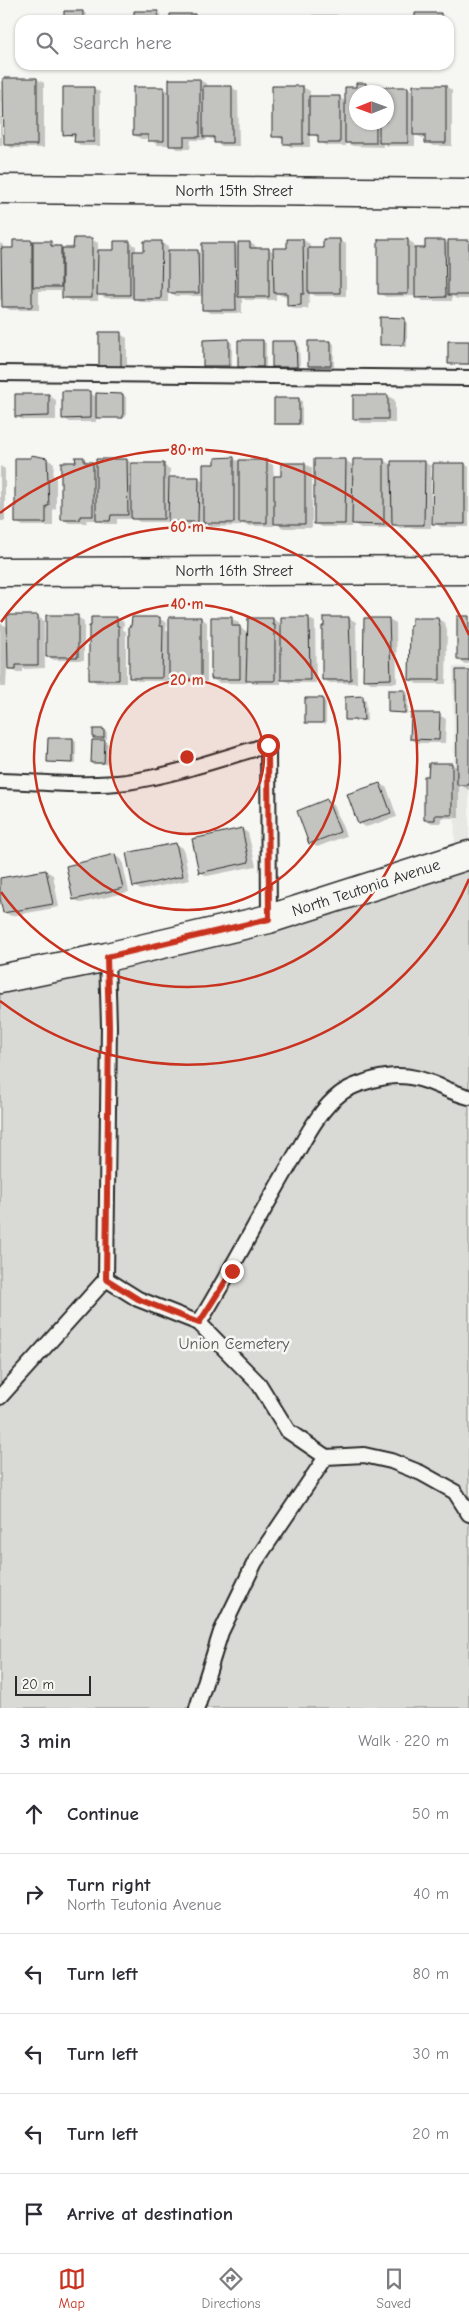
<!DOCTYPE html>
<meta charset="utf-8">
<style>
body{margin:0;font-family:"Comic Neue",sans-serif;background:#f7f7f7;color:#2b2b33}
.compass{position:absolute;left:349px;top:85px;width:45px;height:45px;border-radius:50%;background:#fff;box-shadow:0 1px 4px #0004;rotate:269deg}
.scale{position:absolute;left:15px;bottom:12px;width:76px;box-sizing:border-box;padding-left:5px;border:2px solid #2b2b2b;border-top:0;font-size:14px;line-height:18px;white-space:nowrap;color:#2b2b2b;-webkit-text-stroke:4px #f6f6f2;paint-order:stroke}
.stop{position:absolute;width:15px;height:15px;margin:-11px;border:4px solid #c8321e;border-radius:50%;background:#fff}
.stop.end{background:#c8321e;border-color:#fff;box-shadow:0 1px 5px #0008}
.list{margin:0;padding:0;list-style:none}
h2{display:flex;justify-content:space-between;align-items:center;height:65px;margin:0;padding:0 20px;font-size:21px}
h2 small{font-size:16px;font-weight:400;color:#7c7c81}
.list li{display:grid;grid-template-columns:32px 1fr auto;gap:15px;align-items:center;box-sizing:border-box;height:80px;padding:0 20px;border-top:1px solid #e1e1e2}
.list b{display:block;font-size:19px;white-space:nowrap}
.list p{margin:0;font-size:16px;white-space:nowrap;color:#7c7c81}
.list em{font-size:16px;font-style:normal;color:#7c7c81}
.icon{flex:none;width:28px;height:28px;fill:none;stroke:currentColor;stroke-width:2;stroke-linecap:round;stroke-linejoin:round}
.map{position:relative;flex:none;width:469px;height:1708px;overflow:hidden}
.search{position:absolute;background:#fff;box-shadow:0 1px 4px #0004;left:15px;right:15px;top:15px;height:55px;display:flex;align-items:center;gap:12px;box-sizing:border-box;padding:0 18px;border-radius:15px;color:#7c7c81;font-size:19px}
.sheet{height:545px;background:#fff}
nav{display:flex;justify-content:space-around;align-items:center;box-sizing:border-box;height:70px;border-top:1px solid #e1e1e2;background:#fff;font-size:14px;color:#7c7c81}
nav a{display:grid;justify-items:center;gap:2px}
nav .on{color:#c8321e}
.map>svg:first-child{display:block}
.built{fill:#e7e7e3}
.green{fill:#d9d9d5;stroke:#828280}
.shadow{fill:#0003}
.building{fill:#c3c3c0;stroke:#2b2b2b}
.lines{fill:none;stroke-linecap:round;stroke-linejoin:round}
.service-casing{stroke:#2b2b2b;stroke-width:18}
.minor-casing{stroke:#2b2b2b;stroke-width:31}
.secondary-casing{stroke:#2b2b2b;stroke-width:31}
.service{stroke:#f6f6f2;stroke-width:14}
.minor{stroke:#f6f6f2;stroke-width:28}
.secondary{stroke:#f6f6f2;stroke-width:28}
.route{stroke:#c8321e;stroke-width:6}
.ring{fill:none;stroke:#c8321e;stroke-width:2.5}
.labels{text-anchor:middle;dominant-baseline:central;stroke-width:5;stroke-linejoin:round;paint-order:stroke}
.street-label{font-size:16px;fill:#2b2b2b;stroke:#f6f6f2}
.park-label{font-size:16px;fill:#565656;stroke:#f6f6f2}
.centre{fill:#c8321e;stroke:#f6f6f2;stroke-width:2.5}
.ring-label{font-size:15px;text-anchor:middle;font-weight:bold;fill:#c8321e;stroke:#f6f6f2;stroke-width:5;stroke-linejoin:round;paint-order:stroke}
</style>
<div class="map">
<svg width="469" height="1708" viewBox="0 0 469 1708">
<rect width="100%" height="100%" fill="#f6f6f2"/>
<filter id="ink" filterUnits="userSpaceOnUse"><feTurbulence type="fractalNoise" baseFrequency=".02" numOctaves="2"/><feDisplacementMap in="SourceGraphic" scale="10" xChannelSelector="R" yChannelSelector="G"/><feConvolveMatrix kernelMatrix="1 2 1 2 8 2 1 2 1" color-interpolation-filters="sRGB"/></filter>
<g filter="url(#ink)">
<!-- built -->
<path class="built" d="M469,666V855L455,860L453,667Z"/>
<!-- green -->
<path class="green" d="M469,855V1708H0V979Z"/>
<!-- shadow -->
<path class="shadow" d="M82,12L86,14V20H66Z
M158,12L161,14V20H135V13Z
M441,14L448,20H417Z
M37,79L44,83V148H12L5,144Z
M200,80L207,84V88L231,87L238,91L239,146H222L215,142V140L207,138V140H191L190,149H178L170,145H157L150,139H141L134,135L164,88L170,92Z
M357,84H366L381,92H356V122H386V92H381V88H408L415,92L445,86L452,90V146H433L426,142V139L415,135V146H387L383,143V147L353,146L346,143V146H327L320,142V138L310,134V147H291L284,143V140L274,136L303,87L310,91V98H339L346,101L357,88Z
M93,88L100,92V146H82L75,142L76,138L64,134Z
M0,89L2,90V146H0Z
M91,239L98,243V252H115L129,242L136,246V252H145L161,242L168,246V252L198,251L203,254V245L235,244L239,247L250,243L257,247V249H269L275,253L288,249V240H303L310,244V249H324L339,240L346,244V296H316L310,293L308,309H295L288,305V296H282L276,293V300H246L242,298V313H210L203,309V296H176L168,291V302H141L134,298H106L98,294V301H71L64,297V291H39V310H10L3,306V300H0V243L3,245V249H14V241L50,242L63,249H75Z
M408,240L414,244L415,249L426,250V242H445L450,244L469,241V299H457L452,296V301H423L415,296L386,297L379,293Z
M404,319L407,321V347L381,344Z
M120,334L127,338V371H108Z
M229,341L232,343V367H208L204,365Z
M262,341L266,343V368H243L240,366Z
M296,342L299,344L300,368H277L274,366Z
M331,342L334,344V367H312L309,366Z
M469,342V365L450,363Z
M89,393L97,397L123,395L126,397V417L99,418L96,416V422H70L63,418Z
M49,396L56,400V420H23L16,416Z
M354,396H388L395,400V423H361L354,419Z
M275,399H299L302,401V425H278L275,423Z
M77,458L84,459L98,466V460H127L135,465H163L170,469V478H198L204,482L216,465L234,459L238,461H266L273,465L274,477H282L305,464L312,468V528H283L274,522V526H247L241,523V526L211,527L205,523V525H176L170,522H140L134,519H117V524H104L97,520H86L87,523H69L62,519Z
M46,459L54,463L53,477L56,478V509H53V526H23L16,522Z
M345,460L354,466L383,460L393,466L424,462L431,466V528H400L390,523V528H361L352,523V527H322L315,523Z
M434,464H465L469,467V527H441L434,523Z
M0,466L5,469V521H0Z
M37,616L44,621L45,668L23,669V672H16L7,667L6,687H0V623L8,627Z
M77,617L84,621V660H54L47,656Z
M469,617V664H465L458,660Z
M117,618L124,622L123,630L126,631V683H97L90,679Z
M200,618L207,622V682H177L169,678V681H137L130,677L160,619L167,623L166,630L170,632Z
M308,618L315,622L316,683H290L281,679V684H254L247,680V683H219L212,679L232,619L239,623V627L248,632V628L273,619L280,623V629L282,631Z
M349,618L356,622L357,683H330L323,679Z
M389,619L396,623L397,683H371L364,679Z
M438,619L445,623L447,631L446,684H417L410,680Z
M469,671V790L459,784V818H442V823H432L425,819L430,764H452L458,768Z
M405,691L408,693V714L389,712Z
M346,698H363L366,700L367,721H350L346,719Z
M322,700L326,702V724L306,722Z
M439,715L446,719L445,743H418L411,739Z
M103,730L107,732V739L94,737Z
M73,739L76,741V764L48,762Z
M104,742L108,743L107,764H96L92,762Z
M380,784L387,788L397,817L366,827L359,823Z
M327,801L334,805L346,836L317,847L310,843Z
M242,829L248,833L256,866L207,876L200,872Z
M176,844L183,848L190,880L141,890L134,886Z
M115,856L122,860L129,892L81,903L74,899Z
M46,871L53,875L59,907L11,916L4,912L0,879Z"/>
<!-- building -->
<path class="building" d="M64,11H83V20H64Z
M134,11H158V20H134Z
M415,13H441V20H415Z
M170,14H195V20H170Z
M204,16H229V20H204Z
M312,16H337V20H312Z
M274,18H305V20H274Z
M3,78H37V145H4Z
M169,79H200V137H184V146H169Z
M356,83H366V88H376V92H356V122H376V143H345V87H356Z
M413,85H446V143H425V135H413Z
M203,86H232V143H214V137H203Z
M272,86H303V144H283V137H272Z
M63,87H94V142H74L75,134L63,135Z
M133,87H164V141H148V135H133Z
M380,87H408V143H379V122H386V92H380Z
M309,96H340V143H318V135H309Z
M74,238H92V298H62V248H73Z
M287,239H303L304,294H301V305L287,306V293H274L273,248H287Z
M323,239H340V293H308V248H323Z
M378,239H408V294H378Z
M13,240H32V307H2L1,248H13Z
M425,240H445L446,297L415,298V248H425Z
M448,240H469V295H448Z
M33,241H51V246H61V287H33Z
M114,241H130V295H97L98,250H114Z
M144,241H162L161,299H133V251H144Z
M238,242H250V248H269V297H238Z
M202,243H235L236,310H202Z
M168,250H198L199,293H168Z
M380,317L405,318L404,345H380Z
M99,332H121V367L99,368Z
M229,339V366H203V340Z
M238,340H263V367H238Z
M272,341H296L297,367H272Z
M308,341H331V366H308Z
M448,341H469V364H448Z
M62,391H90V418L62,419Z
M96,393L123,394V418H96Z
M15,394H49V416L15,417Z
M353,395H388V419H353Z
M274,398H299V424H274Z
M31,455L47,458L49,506H46V523H15V458H31Z
M75,457H84V462H93V516H80V520H61V462H76Z
M234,457V523H203V464H215V458Z
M96,459H127L128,515H111L110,521H96Z
M314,459H346L345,524H314Z
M353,459H384V525L352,524Z
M239,460H267V523H239Z
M391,461H425L424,525H392Z
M131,463H164V519H131Z
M281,463H305V524H274V476H281Z
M433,463H465V524H432Z
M169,477H199L198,522H168Z
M7,615H38V665H16V669H8Z
M46,615H78V657H46Z
M457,616H469V660H457Z
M91,617H117V626H119V680H89V626H91Z
M132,617H160V626H163L162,678H129V626H131Z
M169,617H201V679H169Z
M211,617H232V626H240V679H211Z
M281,617H309L310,680H281Z
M324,617H349L351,680H322V626H324Z
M248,618H273V625H275V681H246Z
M364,618H389L391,679L363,680Z
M412,618H438L440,627V680H409L410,626H412Z
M456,670H469V785H457Z
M388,690H405V713L388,712Z
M363,696L364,720H345V697Z
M305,698H323V723H305Z
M411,713H440L439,740L410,739Z
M93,729H104V738H93Z
M48,738H73V763L47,762Z
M92,740H105L104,763H91Z
M429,763H452V815H435V820H424V776H428Z
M380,783L391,813L358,824L347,794Z
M327,799L340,832L309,844L297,811Z
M242,828L249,862L199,873L192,839Z
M176,843L183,876L133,887L126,853Z
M115,854L123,888L73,900L66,866Z
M46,870L53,904L3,913L0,898V878Z"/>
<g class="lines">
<defs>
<path id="service" d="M0,373L469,378
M0,781C42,782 85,787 127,782C175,775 222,758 268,745L269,919
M106,1279L138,1299L199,1323L259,1384L288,1431L326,1457L255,1562L221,1632L197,1708
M199,1323C232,1269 261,1213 293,1159C306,1137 319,1110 340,1094C350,1086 372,1079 386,1077C422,1072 438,1089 469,1097
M0,1397L106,1279L109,1026L107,957
M326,1457L364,1455L391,1461L421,1473L455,1492L469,1514"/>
<path id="minor" d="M0,189L469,193
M0,572L469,570"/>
<path id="secondary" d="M0,979L107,957L269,919L469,855"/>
</defs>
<!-- service casing -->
<use href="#service" class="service-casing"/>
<!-- minor casing -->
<use href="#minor" class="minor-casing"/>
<!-- secondary casing -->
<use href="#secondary" class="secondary-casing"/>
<!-- service -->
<use href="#service" class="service"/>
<!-- minor -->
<use href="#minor" class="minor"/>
<!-- secondary -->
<use href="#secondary" class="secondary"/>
</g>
</g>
<g class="lines" filter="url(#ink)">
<!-- route -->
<path class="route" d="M232,1271L199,1323L138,1299L106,1279L109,1026L107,957L269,919L268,745"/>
</g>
<!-- distance rings -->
<circle cx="187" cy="757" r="77" fill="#c8321e" fill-opacity=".12"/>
<g class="ring">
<circle cx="187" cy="757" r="77"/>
<circle cx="187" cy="757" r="153"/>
<path d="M1 622A230 230 0 1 1 1 892"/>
<path d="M469 879A307 307 0 0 1 0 1001M0 513A307 307 0 0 1 469 635"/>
</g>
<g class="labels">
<!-- street labels -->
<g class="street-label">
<text x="234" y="191">North 15th Street</text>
<text x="234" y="571">North 16th Street</text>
<text transform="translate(366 888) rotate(-18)">North Teutonia Avenue</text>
</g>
<!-- park labels -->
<g class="park-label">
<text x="234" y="1344">Union Cemetery</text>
</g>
</g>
<circle cx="187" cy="757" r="8" class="centre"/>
<g class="ring-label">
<text x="187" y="455">80 m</text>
<text x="187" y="532">60 m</text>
<text x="187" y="609">40 m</text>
<text x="187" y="685">20 m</text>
</g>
</svg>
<svg class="compass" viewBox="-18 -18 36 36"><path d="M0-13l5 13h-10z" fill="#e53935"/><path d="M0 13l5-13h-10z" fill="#7c7c81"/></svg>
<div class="scale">20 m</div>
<div class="stop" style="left:268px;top:745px"></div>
<div class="stop end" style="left:232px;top:1271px"></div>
<div class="search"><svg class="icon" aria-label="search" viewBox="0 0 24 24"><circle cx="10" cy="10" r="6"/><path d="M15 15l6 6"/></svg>Search here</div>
</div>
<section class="sheet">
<h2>3 min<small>Walk · 220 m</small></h2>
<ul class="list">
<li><svg class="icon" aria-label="ahead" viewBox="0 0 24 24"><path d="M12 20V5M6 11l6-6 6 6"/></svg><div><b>Continue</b></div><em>50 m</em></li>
<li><svg class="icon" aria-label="right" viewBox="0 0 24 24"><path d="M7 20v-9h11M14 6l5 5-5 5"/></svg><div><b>Turn right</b><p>North Teutonia Avenue</p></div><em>40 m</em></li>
<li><svg class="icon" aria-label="left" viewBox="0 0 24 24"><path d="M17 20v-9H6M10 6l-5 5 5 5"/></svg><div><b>Turn left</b></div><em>80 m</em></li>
<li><svg class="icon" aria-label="left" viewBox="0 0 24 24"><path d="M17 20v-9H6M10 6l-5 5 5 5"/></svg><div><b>Turn left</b></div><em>30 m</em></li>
<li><svg class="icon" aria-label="left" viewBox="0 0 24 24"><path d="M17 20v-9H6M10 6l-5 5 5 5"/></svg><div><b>Turn left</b></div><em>20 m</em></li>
<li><svg class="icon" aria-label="arrive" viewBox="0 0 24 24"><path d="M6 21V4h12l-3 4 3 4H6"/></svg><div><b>Arrive at destination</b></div></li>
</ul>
</section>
<nav>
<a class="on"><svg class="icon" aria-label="map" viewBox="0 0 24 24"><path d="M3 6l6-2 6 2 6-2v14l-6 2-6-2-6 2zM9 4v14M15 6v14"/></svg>Map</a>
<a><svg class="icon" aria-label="directions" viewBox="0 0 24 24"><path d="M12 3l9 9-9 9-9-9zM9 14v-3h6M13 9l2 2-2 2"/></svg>Directions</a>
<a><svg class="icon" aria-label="saved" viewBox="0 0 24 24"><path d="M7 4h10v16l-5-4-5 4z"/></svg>Saved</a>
</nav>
